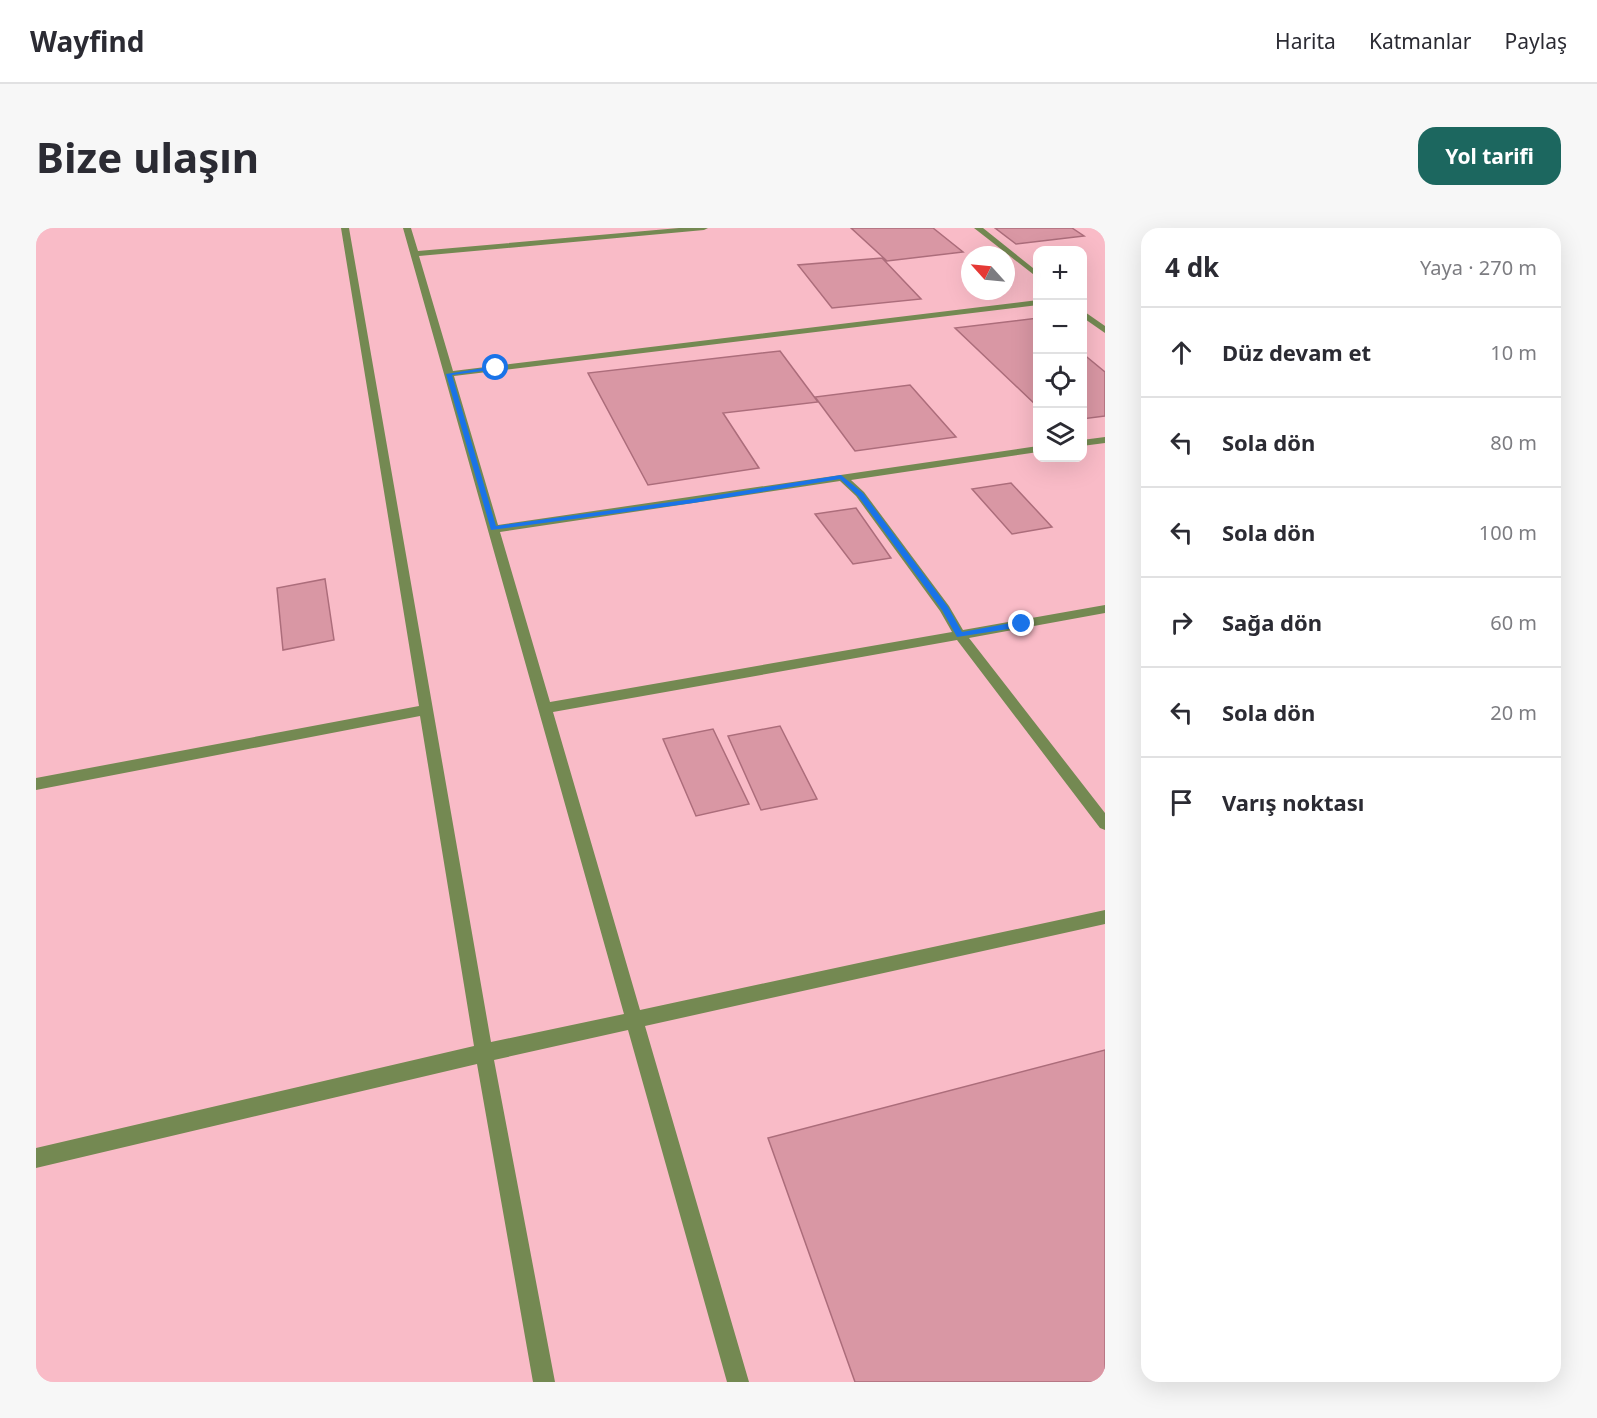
<!DOCTYPE html>
<html lang="tr">
<meta charset="utf-8">
<style>
body{margin:0;font-family:"Noto Sans",sans-serif;background:#f7f7f7;color:#2b2b33}
.controls{position:absolute;right:18px;top:18px;display:grid;overflow:hidden;border-radius:12px;box-shadow:0 6px 24px #0002}
.controls button{width:54px;height:54px;display:grid;place-items:center;padding:0;border:0;border-bottom:2px solid #e1e1e2;background:#fff;color:#2b2b33;font:30px sans-serif}
.compass{position:absolute;left:925px;top:18px;width:54px;height:54px;border-radius:50%;background:#fff;box-shadow:0 6px 24px #0002;rotate:297deg}
.stop{position:absolute;width:18px;height:18px;margin:-14px;border:4px solid #1a73e8;border-radius:50%;background:#fff}
.stop.end{background:#1a73e8;border-color:#fff;box-shadow:0 2px 6px #0008}
.list{margin:0;padding:0;list-style:none}
h2{display:flex;justify-content:space-between;align-items:center;height:78px;margin:0;padding:0 24px;font-size:26px}
h2 small{font-size:20px;font-weight:400;color:#7c7c81}
.list li{display:grid;grid-template-columns:39px 1fr auto;gap:18px;align-items:center;box-sizing:border-box;height:90px;padding:0 24px;border-top:2px solid #e1e1e2}
.list b{display:block;font-size:22px;white-space:nowrap}
.list em{font-size:20px;font-style:normal;color:#7c7c81}
.icon{flex:none;width:33px;height:33px;fill:none;stroke:currentColor;stroke-width:2;stroke-linecap:round;stroke-linejoin:round}
.map{position:relative;flex:none;width:1069px;height:1154px;overflow:hidden;border-radius:18px}
header{display:flex;align-items:center;gap:36px;box-sizing:border-box;height:84px;padding:0 30px;background:#fff;border-bottom:2px solid #e1e1e2}
header strong{font-size:28px}
nav{display:flex;gap:33px;margin-inline-start:auto;font-size:21px}
.intro{display:flex;align-items:center;justify-content:space-between;box-sizing:border-box;height:144px;padding:0 36px}
h1{margin:0;font-size:42px}
.button{padding:15px 27px;border-radius:18px;background:#1c675f;color:#fff;font-size:21px;font-weight:700}
main{display:flex;gap:36px;padding:0 36px}
aside{flex:1;background:#fff;border-radius:18px;box-shadow:0 6px 24px #0002}
.map>svg:first-child{display:block}
.built{fill:#f9bbc7;fill-rule:evenodd}
.building{fill:#d997a4;stroke:#ac6d7b;stroke-width:1.5}
.lines{fill:none;stroke-linecap:round;stroke-linejoin:round}
.minor{fill:#748952;fill-rule:evenodd}
.route{fill:#1a73e8}
</style>
<header>
<strong>Wayfind</strong>
<nav><a>Harita</a><a>Katmanlar</a><a>Paylaş</a></nav>
</header>
<div class="intro"><h1>Bize ulaşın</h1><a class="button">Yol tarifi</a></div>
<main>
<div class="map">
<svg width="1069" height="1154" viewBox="0 0 1069 1154">
<rect width="100%" height="100%" fill="#f8cdd5"/>
<!-- built -->
<path class="built" d="M0,0H1069V1154H0ZM1002,22H1046V230H1002ZM934,27H970V63H934Z"/>
<!-- building -->
<path class="building" d="M815,0H897L927,24L851,33Z
M959,0H1036L1048,8L980,16Z
M846,30L885,71L796,80L762,37Z
M1002,90V179L919,100Z
M744,123L782,174L687,185L723,240L612,257L552,145Z
M1046,125L1069,144V188L1046,191Z
M874,157L920,209L819,223L779,169Z
M975,255L1016,299L976,306L936,261Z
M820,280L855,330L817,336L779,286Z
M289,351L298,412L247,422L241,360Z
M744,498L781,571L725,582L692,508Z
M677,501L713,576L660,588L627,511Z
M1069,822V1154H819L732,910Z"/>
<g class="lines">
<!-- minor -->
<path class="minor" d="M305,0H313L455,814L588,786L367,0H375L382,23L643,0H672L668,2L383,28L417,143L1002,72V77L418,148L462,297L1002,218V224L815,252L828,264L913,378L927,402L1069,377V385L933,410L1069,585V602L1064,600L921,412L517,484L604,782L1069,682V696L609,798L713,1154H691L592,802L458,832L519,1154H497L441,836L0,940V920L438,818L384,488L0,562V550L383,478ZM804,253L820,268L904,383L916,404L514,474L464,304Z
M938,0H947L1002,44V50Z
M1046,82L1069,98V105L1046,89Z
M1069,209V215L1046,218V212Z"/>
</g>
<!-- route -->
<path class="route" d="M460,138L462,141L416,147L460,298L657,271L805,247L827,265L912,379L926,404L986,393L990,396L986,399L921,409L906,382L822,268L804,251L657,275L455,302L410,146Z"/>
</svg>
<div class="controls">
<button>+</button>
<button>−</button>
<button><svg class="icon" aria-label="locate" viewBox="0 0 24 24"><circle cx="12" cy="12" r="6"/><path d="M12 2v4M12 18v4M2 12h4M18 12h4"/></svg></button>
<button><svg class="icon" aria-label="layers" viewBox="0 0 24 24"><path d="M12 4l9 5-9 5-9-5zM3 14l9 5 9-5"/></svg></button>
</div>
<svg class="compass" viewBox="-18 -18 36 36"><path d="M0-13l5 13h-10z" fill="#e53935"/><path d="M0 13l5-13h-10z" fill="#7c7c81"/></svg>
<div class="stop" style="left:460px;top:140px"></div>
<div class="stop end" style="left:986px;top:396px"></div>
</div>
<aside>
<h2>4 dk<small>Yaya · 270 m</small></h2>
<ul class="list">
<li><svg class="icon" aria-label="ahead" viewBox="0 0 24 24"><path d="M12 20V5M6 11l6-6 6 6"/></svg><div><b>Düz devam et</b></div><em>10 m</em></li>
<li><svg class="icon" aria-label="left" viewBox="0 0 24 24"><path d="M17 20v-9H6M10 6l-5 5 5 5"/></svg><div><b>Sola dön</b></div><em>80 m</em></li>
<li><svg class="icon" aria-label="left" viewBox="0 0 24 24"><path d="M17 20v-9H6M10 6l-5 5 5 5"/></svg><div><b>Sola dön</b></div><em>100 m</em></li>
<li><svg class="icon" aria-label="right" viewBox="0 0 24 24"><path d="M7 20v-9h11M14 6l5 5-5 5"/></svg><div><b>Sağa dön</b></div><em>60 m</em></li>
<li><svg class="icon" aria-label="left" viewBox="0 0 24 24"><path d="M17 20v-9H6M10 6l-5 5 5 5"/></svg><div><b>Sola dön</b></div><em>20 m</em></li>
<li><svg class="icon" aria-label="arrive" viewBox="0 0 24 24"><path d="M6 21V4h12l-3 4 3 4H6"/></svg><div><b>Varış noktası</b></div></li>
</ul>
</aside>
</main>
